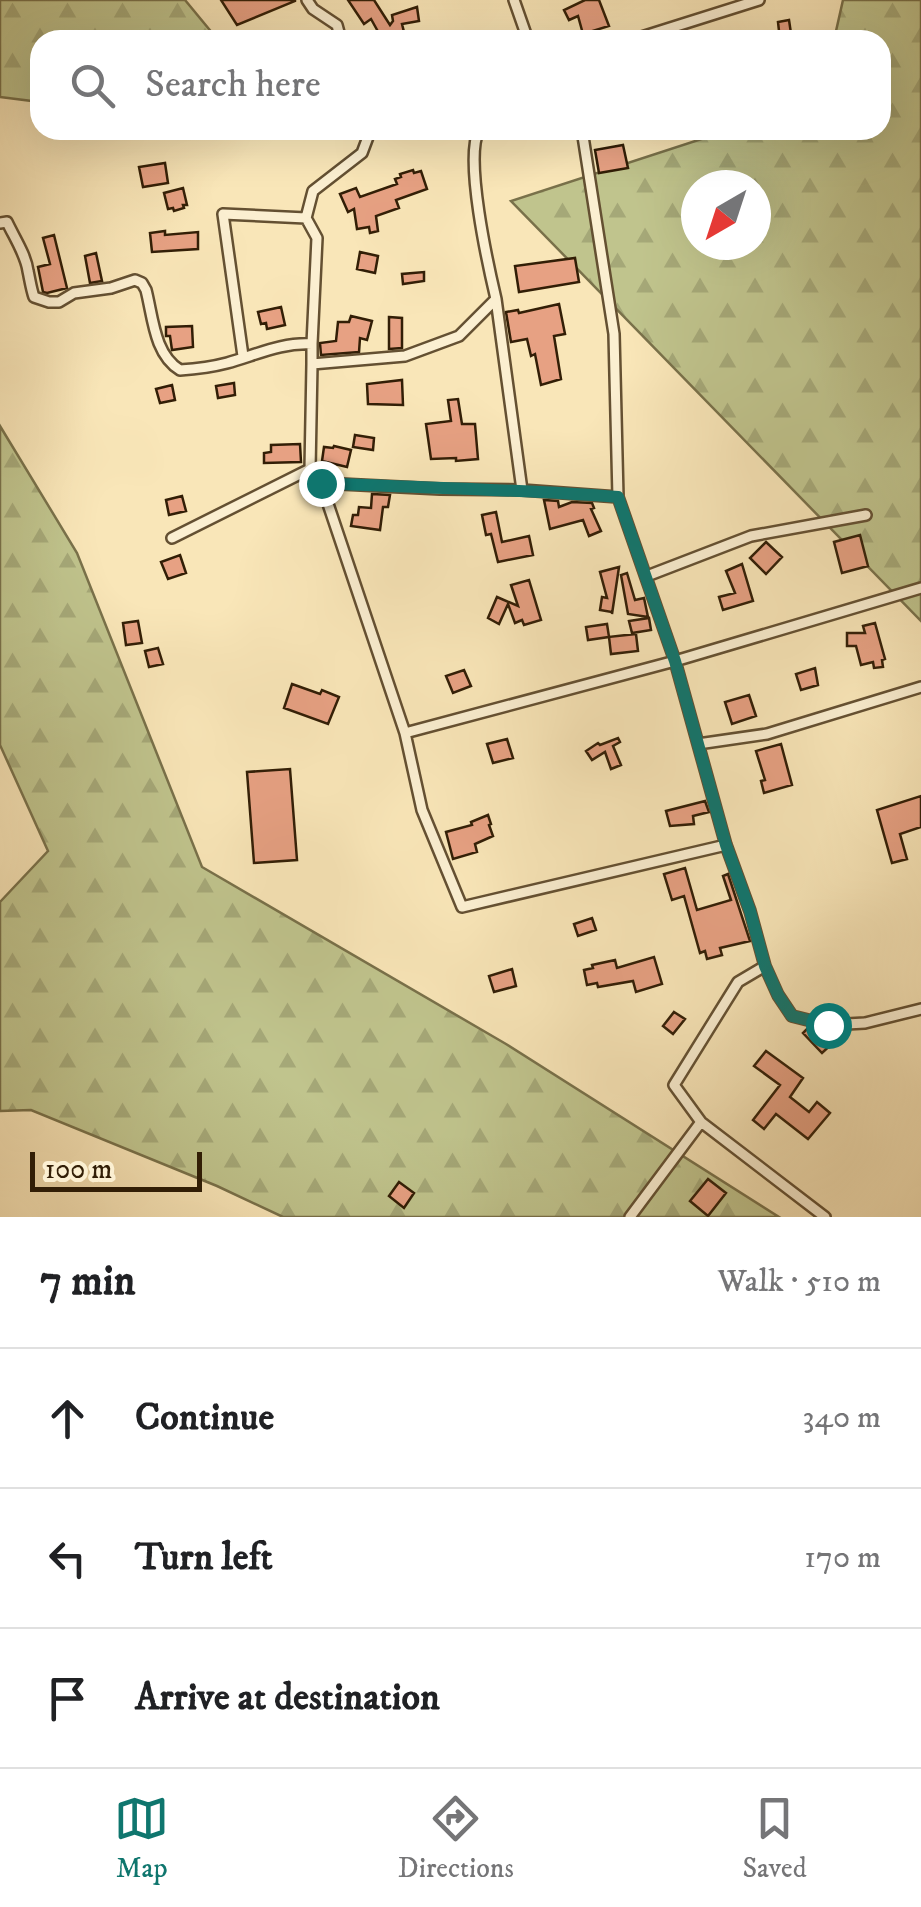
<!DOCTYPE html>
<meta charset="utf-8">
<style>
body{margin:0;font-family:"IM FELL DW Pica",serif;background:#f2f2f2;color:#202124}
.compass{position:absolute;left:681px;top:170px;width:90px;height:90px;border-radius:50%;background:#fff;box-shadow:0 10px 40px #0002;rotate:219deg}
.scale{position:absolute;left:30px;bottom:25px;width:172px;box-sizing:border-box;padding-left:10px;border:5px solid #321e06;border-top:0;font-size:28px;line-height:35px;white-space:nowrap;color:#321e06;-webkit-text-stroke:8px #fbefd1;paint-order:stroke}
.stop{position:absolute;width:30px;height:30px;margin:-22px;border:8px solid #0f766e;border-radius:50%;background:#fff}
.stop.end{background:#0f766e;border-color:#fff;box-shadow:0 2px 10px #0008}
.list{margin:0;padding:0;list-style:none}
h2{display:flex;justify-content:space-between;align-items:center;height:130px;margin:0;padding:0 40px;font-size:42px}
h2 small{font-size:32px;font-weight:400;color:#757577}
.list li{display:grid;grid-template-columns:65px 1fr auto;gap:30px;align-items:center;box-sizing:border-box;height:140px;padding:0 40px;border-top:2px solid #e0e0e0}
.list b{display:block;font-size:38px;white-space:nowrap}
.list em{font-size:32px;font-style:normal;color:#757577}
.icon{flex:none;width:55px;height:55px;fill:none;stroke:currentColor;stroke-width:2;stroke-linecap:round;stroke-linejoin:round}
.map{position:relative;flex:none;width:921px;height:1217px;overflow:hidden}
.search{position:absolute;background:#fff;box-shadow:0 10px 40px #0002;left:30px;right:30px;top:30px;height:110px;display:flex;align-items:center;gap:25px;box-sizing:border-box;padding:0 35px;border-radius:30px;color:#757577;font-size:38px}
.sheet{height:550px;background:#fff}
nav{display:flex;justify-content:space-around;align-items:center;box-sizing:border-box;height:140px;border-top:2px solid #e0e0e0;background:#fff;font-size:28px;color:#757577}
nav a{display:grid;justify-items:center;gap:5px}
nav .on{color:#0f766e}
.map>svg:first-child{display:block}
.forest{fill:url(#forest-firs);stroke:#79714a;stroke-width:2.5;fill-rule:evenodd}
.building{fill:#e7a183;stroke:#321e06;stroke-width:2.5}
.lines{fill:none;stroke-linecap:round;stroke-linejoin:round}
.minor-casing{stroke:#645032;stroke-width:14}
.minor{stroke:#fbefd1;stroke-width:9}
.route{stroke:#0f766e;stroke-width:12}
</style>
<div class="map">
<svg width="921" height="1217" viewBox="0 0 921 1217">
<defs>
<pattern id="forest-firs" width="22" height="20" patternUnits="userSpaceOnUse" patternTransform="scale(2.5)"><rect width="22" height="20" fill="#c0c48d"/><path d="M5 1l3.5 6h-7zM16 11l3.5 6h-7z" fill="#a5a878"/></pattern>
</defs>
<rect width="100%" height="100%" fill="#f9e6b8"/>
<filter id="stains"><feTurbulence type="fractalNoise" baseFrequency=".002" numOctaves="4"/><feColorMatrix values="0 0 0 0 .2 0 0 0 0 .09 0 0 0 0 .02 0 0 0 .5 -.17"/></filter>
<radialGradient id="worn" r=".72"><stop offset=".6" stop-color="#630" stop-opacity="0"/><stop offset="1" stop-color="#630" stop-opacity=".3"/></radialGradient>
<!-- forest -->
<path class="forest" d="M0,0H185L218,40H40V102L0,97Z
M843,0H921V621L511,201L729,130H881V40H834ZM696,185H756V245H696Z
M0,426L77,553L202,867L506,1044L779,1217H283L217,1186L31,1110L0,1111V902L48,851L0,745Z"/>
<!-- building -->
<path class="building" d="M221,0H295V1L237,25Z
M348,0H374L390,25L393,21L392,15L417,7L419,21L402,24L404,32L378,40L381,37L371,19L364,24Z
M585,0H599L609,26L583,34L578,16L569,20L564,10Z
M789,20L792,40H780L778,22Z
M623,145L628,168L599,173L595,150Z
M165,163L168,183L143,187L139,167Z
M413,170L414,173L421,171L427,189L396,200L399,208L376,216L378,231L370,233L369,227L357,229L354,209L348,212L340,194L356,188L360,197L397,184L395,179L401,177L400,174Z
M183,188L187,205H183L184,208L174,211L173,208L168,209L164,193Z
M165,231V235L198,232V249L152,252L150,233Z
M54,235L67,288L47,293L43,292L38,267L50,264L43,238Z
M360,252L378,256L375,273L357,269Z
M96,253L102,281L90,283L85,256Z
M575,258L579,282L519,292L515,266Z
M424,272V281L403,284L402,274Z
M559,304L565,334L554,336L561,379L541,385L535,354L531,356L527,339L511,342L506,312L518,310L519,313Z
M281,307L285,325L267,329L266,323L261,324L258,312Z
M351,316L372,321L367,340L360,338L359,352L321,355L320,343L336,341L338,322H349Z
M389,317L402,318V348L389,349Z
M192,326L193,347L172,350L170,336H166V327Z
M402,380L403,405L368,404L367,384Z
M234,383L235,395L218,398L216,386Z
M172,385L175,400L160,403L156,389Z
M458,399L462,424H475L478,459L456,461V458L431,459L426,424L451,421L448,400Z
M355,435L374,438L373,450L353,447Z
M300,444L301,462L264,463V453L271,452V445Z
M334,446L351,450L347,467L322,461L324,447L333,448Z
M372,494L390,495L388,507H383L380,530L351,526L353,515H358L359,507L371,508Z
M182,496L186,511L169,515L166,500Z
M544,500L558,501L559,507L572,502L592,503L594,508L591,509L601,531L589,536L583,520L550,529Z
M496,512L502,542L529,536L533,555L498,562L491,534L486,535L482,515Z
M860,535L868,566L842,573L834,542Z
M766,542L782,557L766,574L750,558Z
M180,555L186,573L168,579L161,562Z
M742,564L753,601L723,610L719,597L735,593L726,571Z
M619,567L612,614V612L600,610L602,597L607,598L600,572Z
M627,573L635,600L644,598L648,617L628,614L621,575Z
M529,580L541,620L524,625L522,620L515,623L508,604L499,624L488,618L497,597L518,606L511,585Z
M649,618L651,630L632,633L629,621Z
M138,621L142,643L126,645L123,623Z
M875,623L885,659L882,660L883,667L874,668L873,662L861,665L856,646H847V633H865L863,626Z
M607,624L609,637L636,634L638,651L611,654L609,637L588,640L586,627Z
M158,648L163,664L149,667L145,651Z
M815,668L818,685L801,690L796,674Z
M464,670L471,686L453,693L446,676Z
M292,684L320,694L322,690L339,697L328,724L284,708Z
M749,695L756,716L732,724L725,702Z
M618,738L620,742L613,746L621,765L611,769L605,752L592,760L586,751L598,743L600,745Z
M507,739L513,758L493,763L487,744Z
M781,744L792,785L764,793L761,781L765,780L756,751Z
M290,769L297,860L254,863L247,772Z
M921,796V827L900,834L907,859L892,863L877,810Z
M705,801L709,812L693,816L694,824L670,826L666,811Z
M488,815L491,824L489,825L493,836L475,844L477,852L453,859L446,832L472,825L471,822Z
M685,868L697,910L731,900L723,876L728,874L750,941L720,948L722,955L707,959L705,951L700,953L684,896L672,900L664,874Z
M592,918L596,930L578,936L574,924Z
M654,957L662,984L636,992L633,981L598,987L597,983L587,985L584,970L593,968L592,965L615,960L617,968Z
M512,969L516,986L494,992L489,976Z
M674,1012L685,1019L673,1034L663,1026Z
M808,1028L827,1033L835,1041L822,1053L803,1033Z
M766,1051L803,1078L790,1097L809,1112L817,1102L830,1113L808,1139L776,1114L764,1129L753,1120L780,1085L754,1066Z
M708,1179L726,1193L708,1216L690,1201Z
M399,1182L414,1193L404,1208L389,1196Z"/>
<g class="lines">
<defs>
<path id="minor" d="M307,0L313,9L337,25L341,40
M514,0L528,40
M632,40L759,0
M582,130L614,334L618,497L675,661L726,845L750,911L765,966L738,982L674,1085L701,1122L825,1217
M0,223L7,222C14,237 26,255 28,271C30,280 31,288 34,297L49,302H59L74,293L111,288L135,280L142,283L146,290C153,317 154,354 180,370C195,369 212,367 227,363C256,355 282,342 312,344V364L405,356L459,336L496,299C488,265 464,158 479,130
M496,299L522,490L618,497
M312,344L317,238L306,218L313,191L362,153L368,137L365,130
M243,356L223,214L306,218
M312,364L310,469L321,483L440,489L522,490
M321,483L405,733L422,810L462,907L726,845
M172,538L310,469
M647,576L751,536L866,515
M405,733L675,661L921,588
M698,744L767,734L921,687
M765,966L778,995L792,1016L828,1025L865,1023L921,1009
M630,1217L701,1122"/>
</defs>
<!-- minor casing -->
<use href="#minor" class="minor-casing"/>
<!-- minor -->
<use href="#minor" class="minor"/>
</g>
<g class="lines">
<!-- route -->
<path class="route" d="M321,483C420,488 519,489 618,497L675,661L726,845L750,911L765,966L778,995L792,1016L828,1025"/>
</g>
<rect width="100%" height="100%" filter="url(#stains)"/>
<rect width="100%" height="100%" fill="url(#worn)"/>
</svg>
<svg class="compass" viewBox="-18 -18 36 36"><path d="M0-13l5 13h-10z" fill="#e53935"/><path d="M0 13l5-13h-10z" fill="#757577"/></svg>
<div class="scale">100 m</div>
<div class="stop" style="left:828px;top:1025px"></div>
<div class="stop end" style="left:321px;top:483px"></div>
<div class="search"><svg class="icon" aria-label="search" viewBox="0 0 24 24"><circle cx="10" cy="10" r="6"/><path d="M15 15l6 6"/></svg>Search here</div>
</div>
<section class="sheet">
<h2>7 min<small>Walk · 510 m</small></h2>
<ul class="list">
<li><svg class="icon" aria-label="ahead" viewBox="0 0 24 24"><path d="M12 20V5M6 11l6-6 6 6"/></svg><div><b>Continue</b></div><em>340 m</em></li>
<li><svg class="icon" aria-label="left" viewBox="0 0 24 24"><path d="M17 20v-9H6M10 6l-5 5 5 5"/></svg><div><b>Turn left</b></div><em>170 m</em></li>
<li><svg class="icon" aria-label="arrive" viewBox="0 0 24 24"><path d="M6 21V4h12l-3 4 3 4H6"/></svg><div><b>Arrive at destination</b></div></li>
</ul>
</section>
<nav>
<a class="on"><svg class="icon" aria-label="map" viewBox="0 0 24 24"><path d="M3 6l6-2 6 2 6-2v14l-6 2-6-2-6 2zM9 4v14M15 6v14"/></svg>Map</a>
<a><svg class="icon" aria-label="directions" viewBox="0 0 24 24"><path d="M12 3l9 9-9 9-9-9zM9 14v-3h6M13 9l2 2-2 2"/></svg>Directions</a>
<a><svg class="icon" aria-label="saved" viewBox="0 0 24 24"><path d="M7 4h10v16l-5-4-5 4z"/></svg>Saved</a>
</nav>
